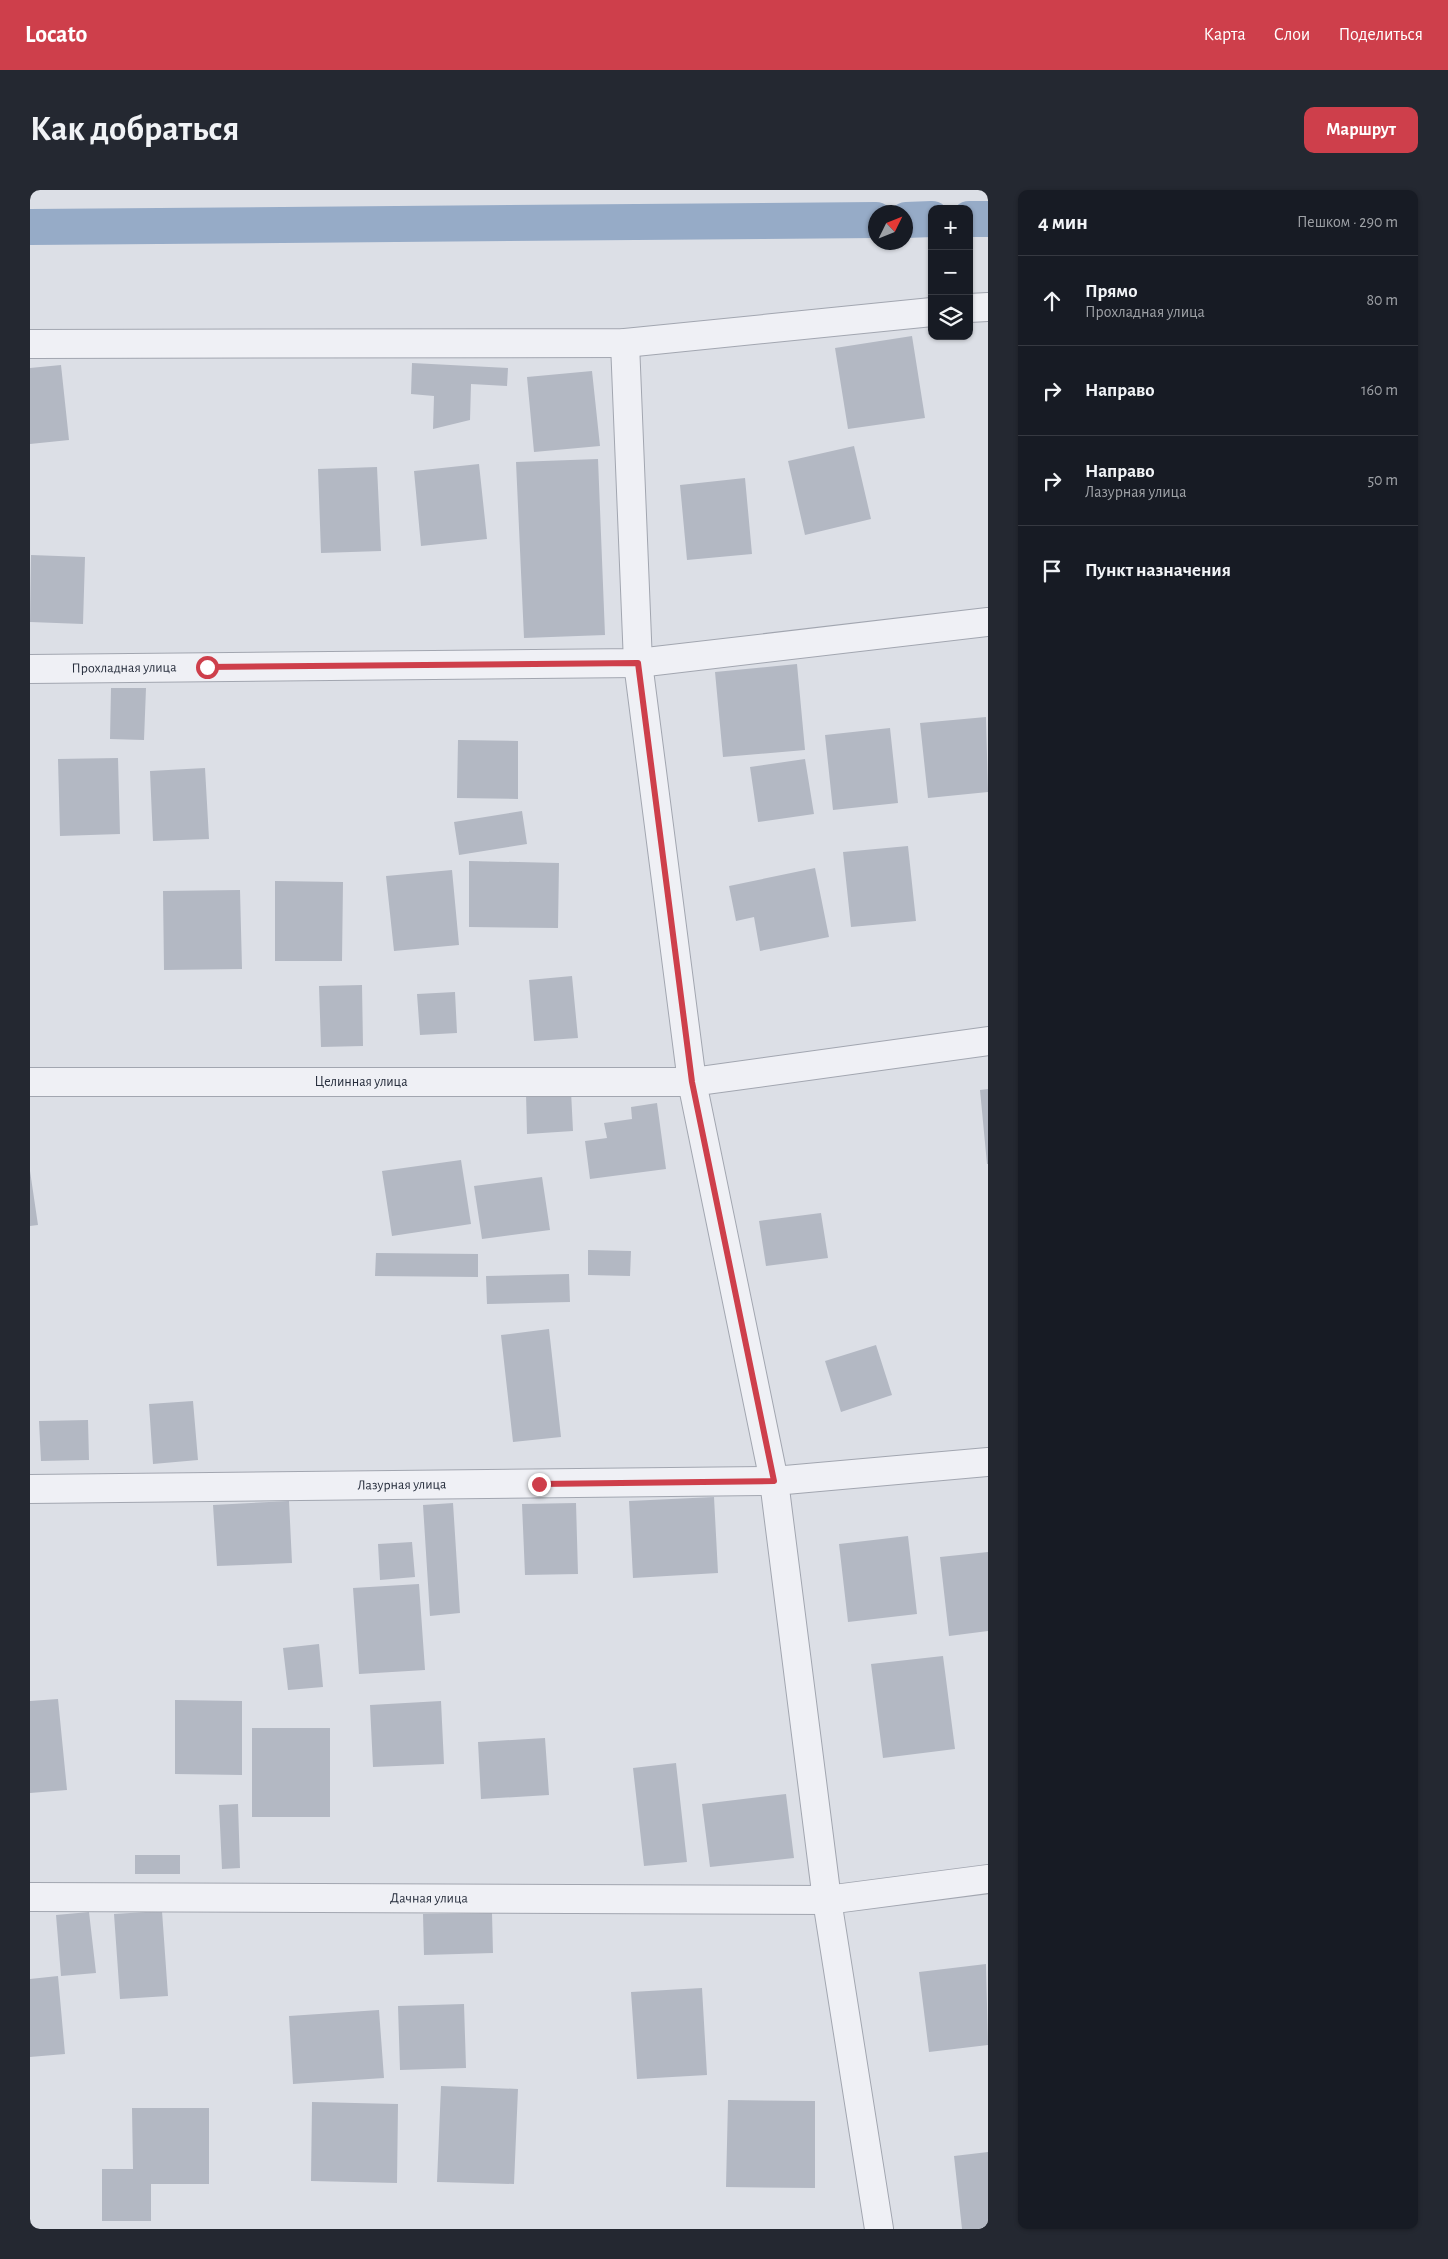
<!DOCTYPE html>
<html lang="ru">
<meta charset="utf-8">
<style>
body{margin:0;font-family:"Alegreya Sans",sans-serif;background:#242831;color:#f1f3f6}
.controls{position:absolute;right:15px;top:15px;display:grid;overflow:hidden;border-radius:10px;box-shadow:0 1px 4px #0004}
.controls button{width:45px;height:45px;display:grid;place-items:center;padding:0;border:0;border-bottom:1px solid #363941;background:#171b24;color:#f1f3f6;font:25px sans-serif}
.compass{position:absolute;left:838px;top:15px;width:45px;height:45px;border-radius:50%;background:#171b24;box-shadow:0 1px 4px #0004;rotate:47deg}
.stop{position:absolute;width:15px;height:15px;margin:-11px;border:4px solid #ce3f4b;border-radius:50%;background:#fff}
.stop.end{background:#ce3f4b;border-color:#fff;box-shadow:0 1px 5px #0008}
.list{margin:0;padding:0;list-style:none}
h2{display:flex;justify-content:space-between;align-items:center;height:65px;margin:0;padding:0 20px;font-size:21px}
h2 small{font-size:16px;font-weight:400;color:#9ea1a6}
.list li{display:grid;grid-template-columns:32px 1fr auto;gap:15px;align-items:center;box-sizing:border-box;height:90px;padding:0 20px;border-top:1px solid #363941}
.list b{display:block;font-size:19px;white-space:nowrap}
.list p{margin:0;font-size:16px;white-space:nowrap;color:#9ea1a6}
.list em{font-size:16px;font-style:normal;color:#9ea1a6}
.icon{flex:none;width:28px;height:28px;fill:none;stroke:currentColor;stroke-width:2;stroke-linecap:round;stroke-linejoin:round}
.map{position:relative;flex:none;width:958px;height:2039px;overflow:hidden;border-radius:10px}
header{display:flex;align-items:center;gap:30px;box-sizing:border-box;height:70px;padding:0 25px;background:#ce3f4b;color:#fff}
header strong{font-size:24px}
nav{display:flex;gap:28px;margin-inline-start:auto;font-size:18px}
.intro{display:flex;align-items:center;justify-content:space-between;box-sizing:border-box;height:120px;padding:0 30px}
h1{margin:0;font-size:35px}
.button{padding:12px 22px;border-radius:10px;background:#ce3f4b;color:#fff;font-size:18px;font-weight:700}
main{display:flex;gap:30px;padding:0 30px}
aside{flex:1;background:#171b24;border-radius:10px;box-shadow:0 1px 4px #0004}
.map>svg:first-child{display:block}
.lines{fill:none;stroke-linecap:round;stroke-linejoin:round}
.canal{stroke:#96abc7;stroke-width:36}
.building{fill:#b3b8c3}
.minor-casing{stroke:#a2a6b0;stroke-width:30}
.minor{stroke:#eff0f5;stroke-width:28}
.route{stroke:#ce3f4b;stroke-width:6}
.labels{text-anchor:middle;dominant-baseline:central;stroke-width:5;stroke-linejoin:round;paint-order:stroke}
.street-label{font-size:14px;fill:#262d3c;stroke:#ebeef4}
</style>
<header>
<strong>Locato</strong>
<nav><a>Карта</a><a>Слои</a><a>Поделиться</a></nav>
</header>
<div class="intro"><h1>Как добраться</h1><a class="button">Маршрут</a></div>
<main>
<div class="map">
<svg width="958" height="2039" viewBox="0 0 958 2039">
<rect width="100%" height="100%" fill="#dcdfe6"/>
<g class="lines">
<!-- canal -->
<path class="canal" d="M939,29H958
M876,30L902,29
M0,37L846,30"/>
</g>
<!-- building -->
<path class="building" d="M882,146L895,228L818,239L805,158Z
M382,173L478,178L477,196L441,194L440,230L403,239L404,206L381,204Z
M31,175L39,250L0,254V178Z
M562,181L570,256L504,262L497,187Z
M824,256L841,329L775,345L758,271Z
M568,269L575,445L494,448L486,272Z
M449,274L457,349L391,356L384,281Z
M347,277L351,361L291,363L288,279Z
M715,288L722,364L657,370L650,295Z
M1,365L55,367L53,434L0,432Z
M767,474L775,560L693,567L685,482Z
M81,498H116L114,550L80,549Z
M956,527L958,602L898,608L890,533Z
M860,538L868,613L803,620L795,545Z
M428,550L488,551V609L427,608Z
M88,568L90,644L30,646L28,569Z
M775,569L784,624L728,632L720,577Z
M175,578L179,649L123,651L120,581Z
M492,621L497,654L429,665L424,632Z
M878,656L886,731L821,737L813,662Z
M439,671L529,673L528,738L439,737Z
M785,678L799,747L730,761L724,727L706,731L699,696Z
M422,680L429,755L364,761L356,686Z
M245,691L313,692L312,771H245Z
M210,700L212,779L134,780L133,701Z
M542,786L548,848L504,851L499,790Z
M332,795L333,856L291,857L289,796Z
M425,802L427,843L390,845L387,804Z
M958,899V974H957L950,900Z
M541,901L543,941L497,944L496,903Z
M627,913L636,979L560,989L555,951L577,948L574,933L602,929L601,917Z
M431,970L441,1034L362,1046L352,981Z
M0,981L8,1035L0,1036Z
M512,987L520,1040L452,1049L444,996Z
M791,1023L798,1068L736,1076L729,1031Z
M558,1060L601,1061L600,1086L558,1085Z
M346,1063L448,1064V1087L345,1086Z
M539,1084L540,1112L457,1114L456,1086Z
M519,1139L531,1247L483,1252L471,1145Z
M846,1155L862,1205L811,1222L795,1171Z
M163,1211L168,1270L123,1274L119,1214Z
M58,1230L59,1270L11,1271L9,1231Z
M684,1307L688,1383L603,1388L599,1311Z
M259,1311L262,1373L187,1376L183,1315Z
M423,1313L430,1423L400,1426L393,1315Z
M546,1313L548,1384L495,1385L492,1314Z
M878,1346L887,1424L818,1432L809,1354Z
M382,1352L385,1387L350,1390L348,1354Z
M958,1362V1441L919,1446L910,1367Z
M389,1394L395,1480L329,1484L323,1398Z
M289,1454L293,1497L258,1500L253,1458Z
M913,1466L925,1559L853,1568L841,1474Z
M28,1509L37,1600L0,1603V1511Z
M145,1510L212,1511V1585L145,1584Z
M411,1511L414,1574L343,1577L340,1515Z
M222,1538H300V1627H222Z
M515,1548L519,1605L451,1609L448,1552Z
M646,1573L657,1672L614,1676L603,1578Z
M756,1604L764,1668L680,1677L672,1614Z
M208,1614L210,1678L192,1679L189,1615Z
M105,1665H150V1684H105Z
M132,1721L138,1806L90,1809L84,1724Z
M59,1722L66,1783L31,1786L26,1725Z
M462,1723L463,1763L394,1765L393,1724Z
M956,1774L958,1855L899,1862L889,1782Z
M28,1786L35,1864L0,1867V1789Z
M672,1798L677,1885L607,1889L601,1802Z
M434,1814L436,1878L370,1880L368,1816Z
M349,1820L354,1888L263,1894L259,1826Z
M411,1896L488,1899L484,1994L407,1992Z
M698,1910L785,1911V1998L696,1997Z
M282,1912L368,1914L367,1993L281,1991Z
M102,1918H179V1994H121V2031H72V1979H103Z
M958,1962V2039H932L924,1966Z"/>
<g class="lines">
<defs>
<g id="minor">
<path d="M939,118L958,117"/>
<path d="M595,153L608,473L662,892L744,1291L797,1710L849,2039"/>
<path d="M0,154L595,153L902,122"/>
<path id="s1" d="M0,479L608,473L958,432"/>
<path id="s2" d="M0,892H662L958,851"/>
<path id="s3" d="M0,1299L744,1291L958,1272"/>
<path id="s4" d="M0,1707L797,1710L958,1689"/>
</g>
</defs>
<!-- minor casing -->
<use href="#minor" class="minor-casing"/>
<!-- minor -->
<use href="#minor" class="minor"/>
</g>
<g class="lines">
<!-- route -->
<path class="route" d="M177,477L608,473L662,892L744,1291L509,1294"/>
</g>
<g class="labels">
<!-- street labels -->
<g class="street-label">
<text stroke="none"><textPath href="#s1" startOffset="94">Прохладная улица</textPath></text>
<text stroke="none"><textPath href="#s2" startOffset="331">Целинная улица</textPath></text>
<text stroke="none"><textPath href="#s3" startOffset="372">Лазурная улица</textPath></text>
<text stroke="none"><textPath href="#s4" startOffset="399">Дачная улица</textPath></text>
</g>
</g>
</svg>
<div class="controls">
<button>+</button>
<button>−</button>
<button><svg class="icon" aria-label="layers" viewBox="0 0 24 24"><path d="M12 4l9 5-9 5-9-5zM3 14l9 5 9-5"/></svg></button>
</div>
<svg class="compass" viewBox="-18 -18 36 36"><path d="M0-13l5 13h-10z" fill="#e53935"/><path d="M0 13l5-13h-10z" fill="#9ea1a6"/></svg>
<div class="stop" style="left:177px;top:477px"></div>
<div class="stop end" style="left:509px;top:1294px"></div>
</div>
<aside>
<h2>4 мин<small>Пешком · 290 m</small></h2>
<ul class="list">
<li><svg class="icon" aria-label="ahead" viewBox="0 0 24 24"><path d="M12 20V5M6 11l6-6 6 6"/></svg><div><b>Прямо</b><p>Прохладная улица</p></div><em>80 m</em></li>
<li><svg class="icon" aria-label="right" viewBox="0 0 24 24"><path d="M7 20v-9h11M14 6l5 5-5 5"/></svg><div><b>Направо</b></div><em>160 m</em></li>
<li><svg class="icon" aria-label="right" viewBox="0 0 24 24"><path d="M7 20v-9h11M14 6l5 5-5 5"/></svg><div><b>Направо</b><p>Лазурная улица</p></div><em>50 m</em></li>
<li><svg class="icon" aria-label="arrive" viewBox="0 0 24 24"><path d="M6 21V4h12l-3 4 3 4H6"/></svg><div><b>Пункт назначения</b></div></li>
</ul>
</aside>
</main>
